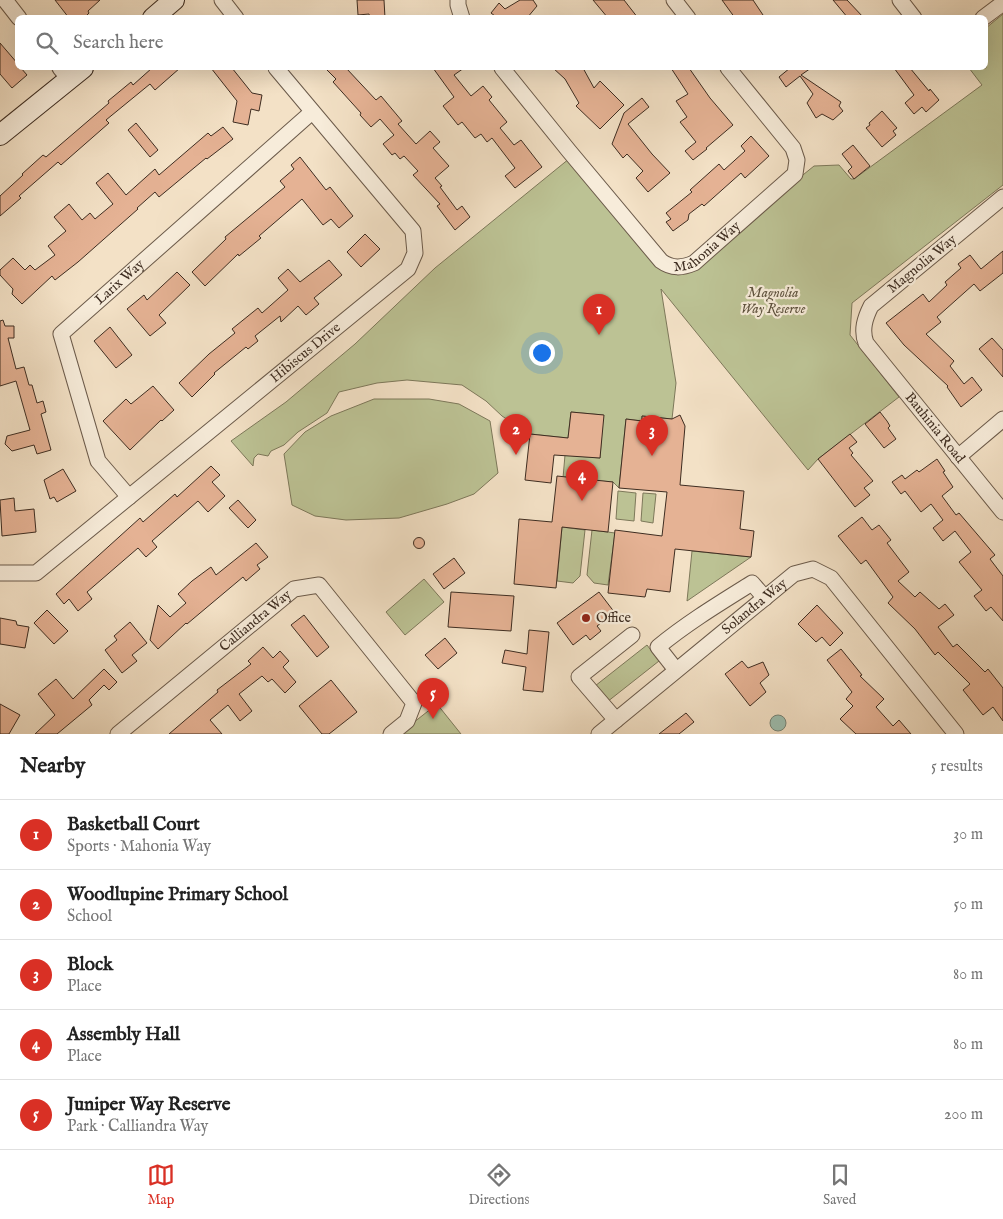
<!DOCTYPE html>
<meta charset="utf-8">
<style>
body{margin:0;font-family:"IM FELL English",serif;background:#f2f2f2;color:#222}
.you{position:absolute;left:541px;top:352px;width:18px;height:18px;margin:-12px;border:4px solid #fff;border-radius:50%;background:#1a73e8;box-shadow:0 0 0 8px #1a73e833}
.badge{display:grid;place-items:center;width:32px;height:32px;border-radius:50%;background:#d93025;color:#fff;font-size:16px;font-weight:700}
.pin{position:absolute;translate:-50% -41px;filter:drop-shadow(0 1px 2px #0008)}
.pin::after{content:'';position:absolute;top:26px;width:18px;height:15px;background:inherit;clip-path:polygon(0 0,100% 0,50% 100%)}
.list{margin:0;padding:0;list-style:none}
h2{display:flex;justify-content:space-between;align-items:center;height:65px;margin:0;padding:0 20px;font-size:21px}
h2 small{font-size:16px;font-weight:400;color:#767676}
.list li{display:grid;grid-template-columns:32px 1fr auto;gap:15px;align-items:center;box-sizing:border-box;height:70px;padding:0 20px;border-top:1px solid #e0e0e0}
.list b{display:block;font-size:19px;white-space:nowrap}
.list p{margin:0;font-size:16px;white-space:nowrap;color:#767676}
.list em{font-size:16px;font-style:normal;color:#767676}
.icon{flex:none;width:28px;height:28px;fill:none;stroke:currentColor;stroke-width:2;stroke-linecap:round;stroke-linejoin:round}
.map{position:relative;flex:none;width:1003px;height:734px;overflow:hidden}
.search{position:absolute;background:#fff;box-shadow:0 5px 20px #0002;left:15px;right:15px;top:15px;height:55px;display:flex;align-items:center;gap:12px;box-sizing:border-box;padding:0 18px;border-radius:8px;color:#767676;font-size:19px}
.sheet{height:415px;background:#fff}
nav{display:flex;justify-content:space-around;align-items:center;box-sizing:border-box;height:70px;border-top:1px solid #e0e0e0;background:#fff;font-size:14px;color:#767676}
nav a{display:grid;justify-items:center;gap:2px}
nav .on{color:#d93025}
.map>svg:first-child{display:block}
.green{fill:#bcc294;stroke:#7d785a}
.water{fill:#9dbeaf;stroke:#778476}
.building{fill:#e5b294;stroke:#3e2d21}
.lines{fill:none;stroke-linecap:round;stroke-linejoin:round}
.street-casing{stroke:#6b5a4a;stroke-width:17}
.secondary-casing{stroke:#3e2d21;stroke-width:22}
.street{stroke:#f7ecda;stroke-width:15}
.secondary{stroke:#f7ecda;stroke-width:20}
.poi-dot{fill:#8f2418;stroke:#f7ecda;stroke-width:2}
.labels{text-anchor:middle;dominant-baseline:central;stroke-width:4.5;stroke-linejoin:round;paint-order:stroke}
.street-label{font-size:14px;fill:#3e2d21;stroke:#f7ecda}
.park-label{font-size:14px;font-style:italic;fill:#5e523e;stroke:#f7ecda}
.poi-label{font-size:14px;fill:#3e2d21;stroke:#f7ecda;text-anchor:start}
</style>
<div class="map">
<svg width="1003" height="734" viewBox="0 0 1003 734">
<rect width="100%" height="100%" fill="#f3e1c6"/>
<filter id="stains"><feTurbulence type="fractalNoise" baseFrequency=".004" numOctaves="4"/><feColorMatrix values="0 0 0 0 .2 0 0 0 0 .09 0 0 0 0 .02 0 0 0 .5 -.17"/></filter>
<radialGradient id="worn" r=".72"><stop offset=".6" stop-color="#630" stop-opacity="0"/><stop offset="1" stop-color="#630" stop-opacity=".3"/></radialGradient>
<!-- green -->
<path class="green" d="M1003,14V185L852,303L850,335L899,397L818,459L808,470L661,289L676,383L672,419L642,416V421L626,419L619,488L613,482L563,478L565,455L600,458L603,415L571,412L568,438L530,434L502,416L486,401L462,385L407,380L377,383L339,392L327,413L298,432L284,445L271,451L268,456L258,454L254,458L253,466L231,441L286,402L355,344L435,268L575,154L669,263H694L814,166L839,165L851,179H854L982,85L969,68H986V28Z
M374,399H429L459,404L490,421L498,473L474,494L447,504L399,518L346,520L315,516L292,505L284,454L305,432L331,416Z
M618,491L636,493L634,521L616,519Z
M643,493L656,494L653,523L641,521Z
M562,527L585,530L580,576L573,583L557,581Z
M592,530L615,533L608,585L594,583L587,575Z
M692,551L751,557L687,601Z
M424,579L444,602L405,635L386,612Z
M647,645L659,661L607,702L595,686Z
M437,704L461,734H399Z"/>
<!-- water -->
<path class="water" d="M770 723a8 8 0 1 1 16 0a8 8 0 1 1-16 0Z"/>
<!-- building -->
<path class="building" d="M55,0H100L88,11L89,13L84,18H69Z
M357,0H384L385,18H370L369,14L358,15Z
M520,0H533L537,6L527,18H492L495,16L491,13L499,3L505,9Z
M593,0H624L638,18H608Z
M722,0H753L765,18H735Z
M833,0H847L864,18H848Z
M0,43L18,64V68H21L27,75L12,88L0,74Z
M152,68H180L155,90L150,84L106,120L109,123L61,165L58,162L19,196L21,198L0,216V196L23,175L22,174L43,155L46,157L109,103L108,101L131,82L133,85Z
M211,68H232L252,93L262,95L259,111L251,109L248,125L233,122L237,101Z
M325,68H346L376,100L381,96L402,121L398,124L416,144L430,131L440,142L433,148L449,166L435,178L442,186L440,187L457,210L462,206L470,217L455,230L437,206L440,204L413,175L418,171L404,156L400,159L395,153L392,155L383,144L394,135L380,119L371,127L360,115L361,113L333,82L336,79Z
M433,68H464L454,75L471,96L483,86L492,97L489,100L507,122L500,128L514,145L521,140L542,167L515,188L505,176L515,168L492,138L487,142L481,134L475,138L462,122L458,125L443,106L454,97Z
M553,68H583L594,88L600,81L624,105L600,129L576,106L579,103L565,79Z
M671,68H689L710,98L733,125L706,148L707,149L693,160L685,151L696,142L680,122L687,117L676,101L688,94Z
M790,68H811L801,75L841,102L839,106L843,111L833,120L822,114L816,118L807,103L813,94L800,76L786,87L779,77Z
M894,68H910L929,91L930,89L939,100L926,112L922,107L914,114L905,103L914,95Z
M642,98L649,107L628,124L652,154L670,173L648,192L636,178L643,171L627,154L623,158L612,144L624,113Z
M882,111L897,128L893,131L896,135L882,147L866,128L870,125L869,123Z
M136,123L158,150L150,157L128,130Z
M223,127L233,139L207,159L206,158L159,197L155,192L137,208L138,209L78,262L55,280L52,276L22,304L12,294L13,289L0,275V270L13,258L25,270L30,265L35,270L55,255L48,246L66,231L54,217L69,204L82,220L90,213L95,219L113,204L96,183L108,173L126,195L155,169L159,175L208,133L211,136Z
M751,136L769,156L745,178L741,173L704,206L702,204L689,214L688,220L673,231L666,222L671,219L666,213L692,192L690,190L719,164L724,170L745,151L741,146Z
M853,145L870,166L854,179L848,171L852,167L842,154Z
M300,157L326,190L330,187L353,216L339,228L331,219L323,225L302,199L259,236L261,238L239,256L238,254L205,286L192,272L226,239L225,237L285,187L280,181L294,169L291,165Z
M365,234L380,249L361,267L347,252Z
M1003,251V273L980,291L974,284L937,317L941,322L926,334L954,361L950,366L964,384L972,377L982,390L961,407L947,387L948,386L904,345L886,323L923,294L929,302L947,285L945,282L961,268L958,264L970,255L981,269Z
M329,260L342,275L314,298L319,304L306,315L298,306L281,322L280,316L255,336L258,341L248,349L246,347L214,373L215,374L192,397L179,383L209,354L235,333L232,329L258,308L262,313L288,290L278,278L288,269L300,282Z
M177,272L190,285L159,315L166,323L150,336L127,309L144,295L147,300Z
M3,320L5,326H14V338H8L16,369L24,367L29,385H32L37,403L43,401L46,412L41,414L51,450L37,454L34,445L12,451L5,444L7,436L30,430L16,381L0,386V321Z
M110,327L132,355L116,368L94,341Z
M992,338L1003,350V377L979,349Z
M153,386L174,410L162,421L161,420L130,450L103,421L126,399L131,404Z
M571,412L604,415L600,458L554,455L551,483L525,480L530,434L568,438Z
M880,412L887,421L890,426L888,428L896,439L884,448L865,424Z
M680,415L685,426L680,485L744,491L740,529L754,531L751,557L675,549L670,592L647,589L645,597L608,593L615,530L662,536L667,492L619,488L626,419L642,421V416L672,419Z
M850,434L857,442L849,448L853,453L851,455L873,481L864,488L870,495L855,507L818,459Z
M937,459L945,471L943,472L953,487L942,496L956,515L959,513L995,555L990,559L1003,576V621L991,607L986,611L974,596L982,590L959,562L971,552L955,531L943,541L933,528L943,520L931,504L921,512L905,491L901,494L892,482L902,475L905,479L917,470L919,472Z
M211,466L220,475L212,482L225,496L208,512L198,501L152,541L157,547L146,557L138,548L87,592L92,599L78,611L69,599L64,604L56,594L140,518L143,522L175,494L177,497Z
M63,469L76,491L57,502L54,497L50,499L44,480Z
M557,476L613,482L608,532L562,527L556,588L514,584L519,519L552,522Z
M14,498L15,511L34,509L36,532L2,536L0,500Z
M238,500L256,520L248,528L229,508Z
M862,517L872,530L879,525L891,540L887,543L909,572L898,581L915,597L920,592L939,609L945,604L954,615L938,627L953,647L957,644L985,672L988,669L1003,688V721L993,707L983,715L963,690L970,684L938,652L935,655L915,629L888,603L893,597L866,560L861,564L838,536Z
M413.5 543a5.5 5.5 0 1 1 11 0a5.5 5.5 0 1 1-11 0Z
M256,543L268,557L257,565L260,569L246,581L243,577L187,624L186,623L158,649L150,640L158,605L170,617L186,603L178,594L192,581L211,567L216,575Z
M454,558L465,573L444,589L433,574Z
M451,592L514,596L511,631L448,627Z
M599,592L615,613L597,626L601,631L590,640L586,635L573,645L557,623Z
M817,605L843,633L830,646L822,637L816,642L798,624Z
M47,610L68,631L54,644L34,623Z
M304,615L329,647L317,657L291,625Z
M0,618L16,621L17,625L29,627L25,648L0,644Z
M130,622L147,643L132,655L137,661L122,673L105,650L117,640L114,636Z
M529,630L549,632L543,692L523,690L526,667L502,663L505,650L527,654Z
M445,638L457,653L438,669L425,655Z
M263,647L273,658L280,651L289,661L283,667L296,682L285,693L272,679L268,682L262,676L239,694L252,711L240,721L228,705L210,720L222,734H169L218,692L217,690L251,664L248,661Z
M841,649L862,675L860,676L884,699L876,707L893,726L899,720L911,734H856L840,719L853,706L846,699L852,692L827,660Z
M742,661L748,668L763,662L769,675L760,683L766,692L750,706L725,674Z
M104,669L117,682L109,690L104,685L89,700L92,705L57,734H35L55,715L38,694L56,679L73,699Z
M331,680L357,712L329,734H322L299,706Z
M0,704L20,715L9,734H0Z
M686,713L694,722L679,734H659Z"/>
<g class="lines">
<defs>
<g id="street">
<path d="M5,0L19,18"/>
<path d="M222,0L236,18"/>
<path d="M458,0V5L462,18"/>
<path d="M674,0L688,18"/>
<path d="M900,0L914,18"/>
<path d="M983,18L1003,3"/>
<path d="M60,68L69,79"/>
<path id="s1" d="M502,68L569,151L661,261C672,269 682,268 694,263L795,174L797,160L793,148L728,68"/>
<path id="s2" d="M1003,197L871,306C865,318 861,330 866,343L1003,512"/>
<path d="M958,457L1003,419"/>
<path id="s3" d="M129,497L98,461L61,334L312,112"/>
<path id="s4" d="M0,573H36L408,269L415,253L413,231L276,68"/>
<path d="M676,670L658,647C687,623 720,603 752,583L765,598"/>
<path d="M616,720L579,677L632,635"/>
<path id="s5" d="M118,734L294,589L319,585L414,703L407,721L391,734"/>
<path id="s6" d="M599,734L794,574L813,569L831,578L956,734"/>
</g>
<path id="secondary" d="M153,18L174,0
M0,135L83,68"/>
</defs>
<!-- street casing -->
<use href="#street" class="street-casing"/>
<!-- secondary casing -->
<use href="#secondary" class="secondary-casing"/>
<!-- street -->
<use href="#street" class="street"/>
<!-- secondary -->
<use href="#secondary" class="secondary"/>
</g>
<!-- markers -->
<circle class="poi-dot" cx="586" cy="618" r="5"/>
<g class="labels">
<!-- street labels -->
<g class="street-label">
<text stroke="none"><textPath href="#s1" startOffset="304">Mahonia Way</textPath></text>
<text transform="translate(922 264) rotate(-39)">Magnolia Way</text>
<text stroke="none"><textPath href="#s3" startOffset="258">Larix Way</textPath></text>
<text stroke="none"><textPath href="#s4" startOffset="384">Hibiscus Drive</textPath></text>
<text stroke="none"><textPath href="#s2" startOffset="319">Bauhinia Road</textPath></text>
<text stroke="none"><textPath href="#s6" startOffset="201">Solandra Way</textPath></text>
<text stroke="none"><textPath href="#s5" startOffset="178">Calliandra Way</textPath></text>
</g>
<!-- park labels -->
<g class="park-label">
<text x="773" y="293">Magnolia<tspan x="773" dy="16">Way Reserve</tspan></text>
</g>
<!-- poi labels -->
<g class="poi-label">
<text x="596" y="618">Office</text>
</g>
</g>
<rect width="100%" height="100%" filter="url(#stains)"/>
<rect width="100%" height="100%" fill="url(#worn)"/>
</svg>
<div class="you"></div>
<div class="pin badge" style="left:599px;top:335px">1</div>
<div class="pin badge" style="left:516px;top:455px">2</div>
<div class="pin badge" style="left:652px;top:456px">3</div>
<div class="pin badge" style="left:582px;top:501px">4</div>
<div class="pin badge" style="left:433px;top:719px">5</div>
<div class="search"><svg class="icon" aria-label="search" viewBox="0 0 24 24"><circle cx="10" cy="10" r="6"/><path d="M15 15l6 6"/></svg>Search here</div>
</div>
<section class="sheet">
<h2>Nearby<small>5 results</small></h2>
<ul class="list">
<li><span class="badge">1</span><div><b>Basketball Court</b><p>Sports · Mahonia Way</p></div><em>30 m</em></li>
<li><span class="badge">2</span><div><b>Woodlupine Primary School</b><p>School</p></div><em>50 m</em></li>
<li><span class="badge">3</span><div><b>Block</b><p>Place</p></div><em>80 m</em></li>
<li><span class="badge">4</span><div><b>Assembly Hall</b><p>Place</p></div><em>80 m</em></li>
<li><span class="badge">5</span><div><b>Juniper Way Reserve</b><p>Park · Calliandra Way</p></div><em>200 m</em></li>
</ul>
</section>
<nav>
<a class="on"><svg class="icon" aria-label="map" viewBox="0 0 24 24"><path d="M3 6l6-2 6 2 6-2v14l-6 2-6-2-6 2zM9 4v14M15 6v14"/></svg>Map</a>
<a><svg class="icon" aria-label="directions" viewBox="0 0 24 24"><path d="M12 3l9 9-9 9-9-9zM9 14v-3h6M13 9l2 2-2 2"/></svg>Directions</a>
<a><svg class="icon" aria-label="saved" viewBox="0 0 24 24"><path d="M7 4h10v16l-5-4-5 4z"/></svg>Saved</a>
</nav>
